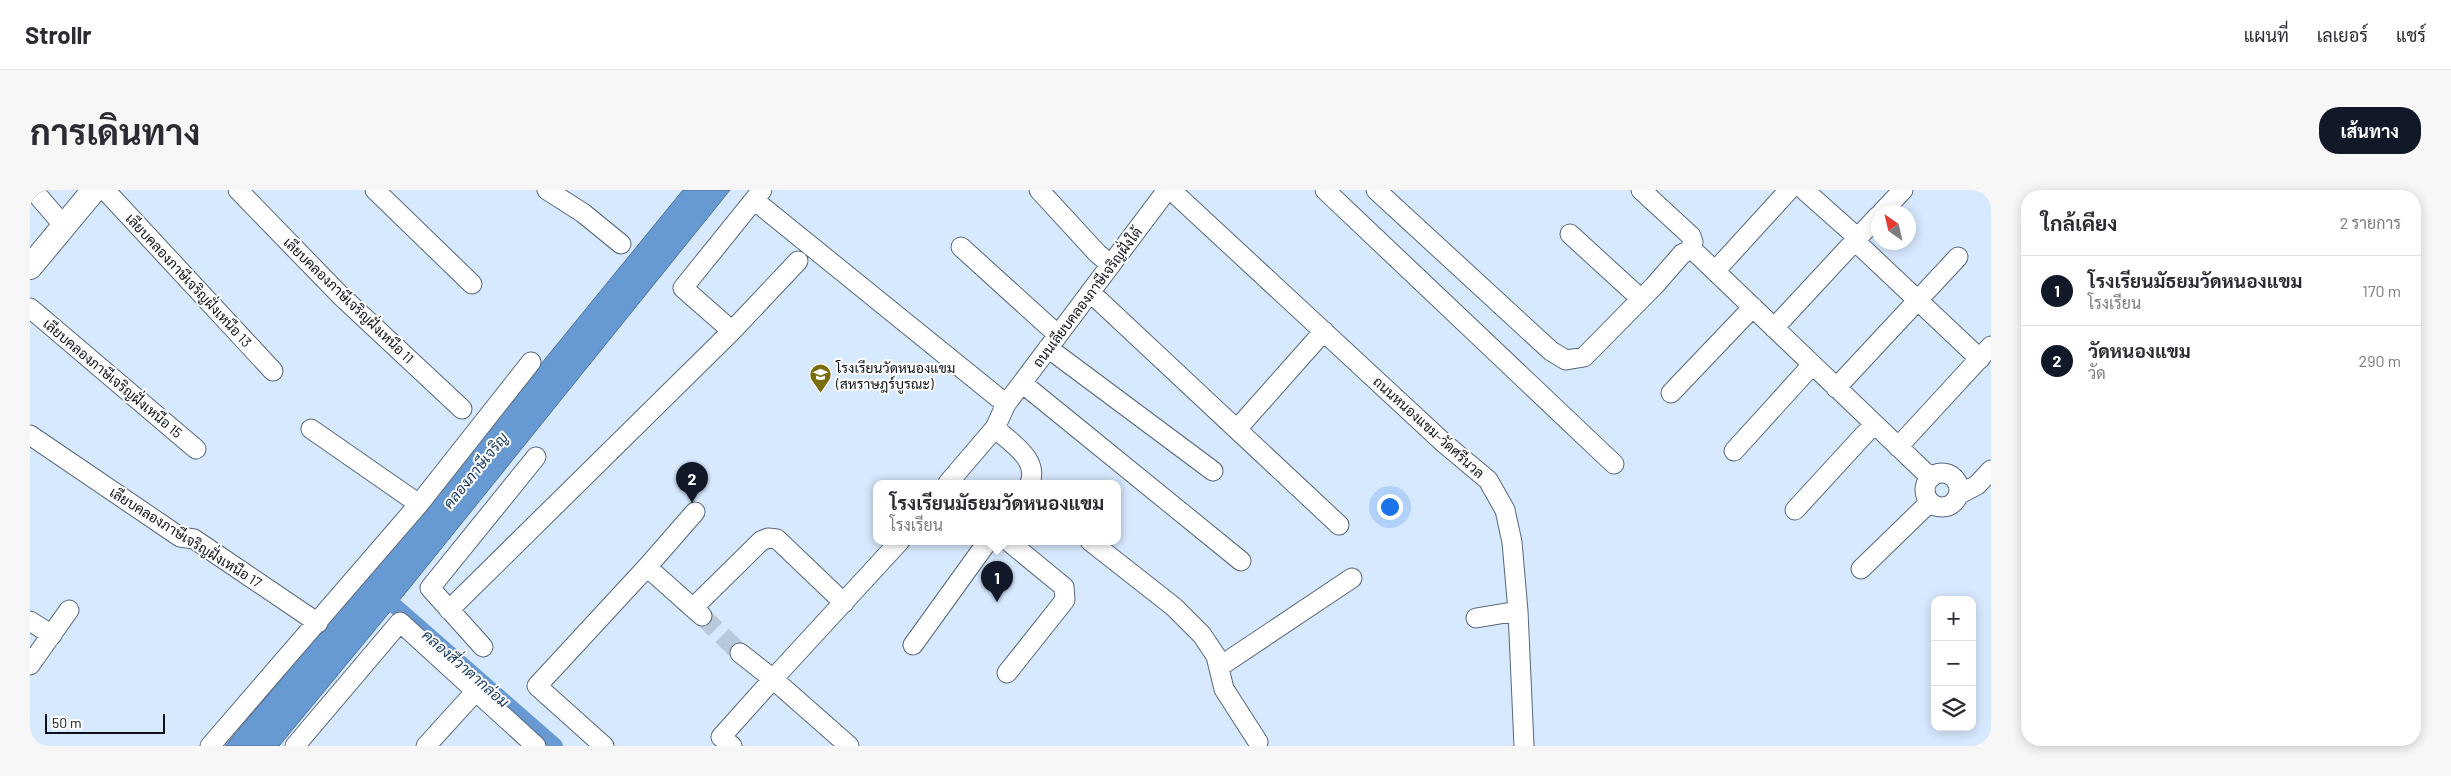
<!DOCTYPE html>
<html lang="th">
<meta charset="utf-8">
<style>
body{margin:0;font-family:Barlow,Sarabun,sans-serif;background:#f7f7f7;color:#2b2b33}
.controls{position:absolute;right:15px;bottom:15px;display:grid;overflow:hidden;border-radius:10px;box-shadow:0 2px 12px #0003}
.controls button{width:45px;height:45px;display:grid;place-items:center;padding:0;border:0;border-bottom:1px solid #e1e1e2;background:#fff;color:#2b2b33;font:25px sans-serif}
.compass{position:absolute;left:1841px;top:15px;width:45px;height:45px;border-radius:50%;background:#fff;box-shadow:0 2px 12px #0003;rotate:326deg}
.scale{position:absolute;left:15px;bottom:12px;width:120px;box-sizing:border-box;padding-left:5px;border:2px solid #0c1219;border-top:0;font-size:14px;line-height:18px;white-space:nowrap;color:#0c1219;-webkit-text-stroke:4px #fff;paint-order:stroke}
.you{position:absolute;left:1359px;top:316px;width:18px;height:18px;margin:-12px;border:4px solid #fff;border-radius:50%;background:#1a73e8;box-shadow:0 0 0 8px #1a73e833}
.badge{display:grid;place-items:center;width:32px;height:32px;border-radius:50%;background:#111827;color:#fff;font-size:16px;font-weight:700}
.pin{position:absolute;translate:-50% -41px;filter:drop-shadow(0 1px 2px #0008)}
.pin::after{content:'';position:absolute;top:26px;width:18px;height:15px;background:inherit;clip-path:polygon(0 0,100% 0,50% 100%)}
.popup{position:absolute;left:843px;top:290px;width:248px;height:65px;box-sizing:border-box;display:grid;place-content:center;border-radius:10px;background:#fff;filter:drop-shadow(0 1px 4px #0005);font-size:16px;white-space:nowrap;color:#7c7c81}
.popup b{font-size:19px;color:#2b2b33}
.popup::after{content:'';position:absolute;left:50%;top:100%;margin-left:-10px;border:10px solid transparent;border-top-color:#fff}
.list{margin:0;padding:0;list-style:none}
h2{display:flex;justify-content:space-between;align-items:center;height:65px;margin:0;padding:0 20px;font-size:21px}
h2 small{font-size:16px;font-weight:400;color:#7c7c81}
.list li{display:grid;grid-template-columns:32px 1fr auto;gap:15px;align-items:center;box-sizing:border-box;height:70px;padding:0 20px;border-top:1px solid #e1e1e2}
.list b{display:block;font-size:19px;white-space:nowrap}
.list p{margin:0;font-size:16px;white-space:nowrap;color:#7c7c81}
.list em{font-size:16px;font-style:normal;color:#7c7c81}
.icon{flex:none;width:28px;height:28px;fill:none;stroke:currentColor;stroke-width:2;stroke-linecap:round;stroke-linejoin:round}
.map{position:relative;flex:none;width:1961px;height:556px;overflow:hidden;border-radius:20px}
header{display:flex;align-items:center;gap:30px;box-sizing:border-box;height:70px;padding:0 25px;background:#fff;border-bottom:1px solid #e1e1e2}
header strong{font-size:24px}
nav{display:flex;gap:28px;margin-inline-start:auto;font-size:18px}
.intro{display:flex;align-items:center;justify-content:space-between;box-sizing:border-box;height:120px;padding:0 30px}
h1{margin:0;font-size:35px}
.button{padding:12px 22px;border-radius:20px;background:#111827;color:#fff;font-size:18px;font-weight:700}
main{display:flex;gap:30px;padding:0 30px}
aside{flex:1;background:#fff;border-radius:20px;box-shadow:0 2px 12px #0003}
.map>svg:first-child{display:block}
.water{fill:#6799d2;stroke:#4c709a}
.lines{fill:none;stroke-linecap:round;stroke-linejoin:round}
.canal{stroke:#6799d2;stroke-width:16}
.minor-tunnel{stroke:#b9c9dc;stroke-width:19;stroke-dasharray:19 9;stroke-linecap:butt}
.minor-casing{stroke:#576779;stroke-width:21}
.major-casing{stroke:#576779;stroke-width:26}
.minor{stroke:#fff;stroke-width:19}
.major{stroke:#fff;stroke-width:24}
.labels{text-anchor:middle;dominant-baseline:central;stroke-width:4;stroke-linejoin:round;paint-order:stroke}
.street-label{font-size:14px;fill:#0c1219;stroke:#fff}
.poi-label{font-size:14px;fill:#0c1219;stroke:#fff;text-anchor:start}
.water-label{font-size:15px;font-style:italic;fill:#13375d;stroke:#fff}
</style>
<header>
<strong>Strollr</strong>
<nav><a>แผนที่</a><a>เลเยอร์</a><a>แชร์</a></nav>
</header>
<div class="intro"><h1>การเดินทาง</h1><a class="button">เส้นทาง</a></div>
<main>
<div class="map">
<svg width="1961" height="556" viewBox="0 0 1961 556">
<rect width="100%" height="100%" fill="#d7e9fe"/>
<!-- water -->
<path class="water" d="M653,0H700L377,401L249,556H195L347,375Z"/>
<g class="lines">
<!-- canal -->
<path class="canal" d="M349,402L525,556"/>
<!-- minor-tunnel -->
<path class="minor-tunnel" d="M672,426L710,463"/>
<defs>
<path id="minor" d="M3,0L34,36
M75,0L243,181
M208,0L310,105L432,219
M345,0L442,94
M517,0L553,23L591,54
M1009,0L1067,63L1081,75
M1141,0L1415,254L1458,290L1475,320L1482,352L1488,421L1494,556
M1295,0L1584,274
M1346,0L1521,161L1536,170L1554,167L1625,95L1652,64L1660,60L1664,61L1901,288
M1611,0L1661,46L1663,52L1660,60
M1774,0L1828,48
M724,10L976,214
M1852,22L1873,0
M1540,44L1611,109
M1825,51L1950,169
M931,57L1028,145
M1686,80L1759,0
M1060,102L1309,335
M0,118L166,259
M1744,138L1848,26
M702,141L768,71
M1018,158L1183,281
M992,193L1211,371
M1806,198L1928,67
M1641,203L1723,117
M965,238C981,253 1009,269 1000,293
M281,239L389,314
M1207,239L1294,141
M0,245L150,347L164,349L288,433
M1868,257L1961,156
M1704,261L1782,175
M1895 300a17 17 0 1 1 34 0a17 17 0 1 1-34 0Z
M918,293L965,238L976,214L992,193L1137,0
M1928,305L1947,295L1961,280
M1765,320L1844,234
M1060,351L1144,417L1172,445L1186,466L1194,499L1228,552
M617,377L665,322
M1831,379L1900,312
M663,418L731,351L738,348L747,349L814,413
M419,420L702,141L653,98L732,0
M1446,428L1488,421
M0,431L22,445
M883,455L958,351
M453,457L400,398L506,267
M710,463L743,489L870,351
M0,475L39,420
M1189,477L1322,388
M977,483L1035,410L1034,397L978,351
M180,556L389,314L501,172
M265,556L370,432L506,556
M396,556L446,501
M574,556L507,496L617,377L672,426
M702,556L691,547L743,489L819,556"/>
<path id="major" d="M0,77L64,0"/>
</defs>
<!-- minor casing -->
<use href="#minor" class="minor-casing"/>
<!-- major casing -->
<use href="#major" class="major-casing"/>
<!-- minor -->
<use href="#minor" class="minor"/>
<!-- major -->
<use href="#major" class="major"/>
</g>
<!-- icons -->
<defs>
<symbol id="school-pin" viewBox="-11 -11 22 30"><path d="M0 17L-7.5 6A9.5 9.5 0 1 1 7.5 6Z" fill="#796e0b" stroke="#fff"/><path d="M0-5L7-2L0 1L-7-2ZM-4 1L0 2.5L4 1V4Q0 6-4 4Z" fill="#fff"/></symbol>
</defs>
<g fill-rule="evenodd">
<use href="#school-pin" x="778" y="172" width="25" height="34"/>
</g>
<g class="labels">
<!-- street labels -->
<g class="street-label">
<text transform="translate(159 90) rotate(47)">เลียบคลองภาษีเจริญฝั่งเหนือ 13</text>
<text transform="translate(1057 107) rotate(-53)">ถนนเลียบคลองภาษีเจริญฝั่งใต้</text>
<text transform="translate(319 110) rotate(44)">เลียบคลองภาษีเจริญฝั่งเหนือ 11</text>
<text transform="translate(83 188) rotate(40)">เลียบคลองภาษีเจริญฝั่งเหนือ 15</text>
<text transform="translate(1399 237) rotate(42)">ถนนหนองแขม-วัดศรีนวล</text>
<text transform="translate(156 347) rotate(32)">เลียบคลองภาษีเจริญฝั่งเหนือ 17</text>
</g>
<!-- poi labels -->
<g class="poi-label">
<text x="806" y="177">โรงเรียนวัดหนองแขม<tspan x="806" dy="16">(สหราษฎร์บูรณะ)</tspan></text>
</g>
<!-- water labels -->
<g class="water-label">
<text transform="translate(445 280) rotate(-51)">คลองภาษีเจริญ</text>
<text transform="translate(436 478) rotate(41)">คลองสี่วาตากล่อม</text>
</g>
</g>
</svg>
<div class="controls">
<button>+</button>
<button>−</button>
<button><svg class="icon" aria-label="layers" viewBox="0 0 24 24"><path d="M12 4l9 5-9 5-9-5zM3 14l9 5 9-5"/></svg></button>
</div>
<svg class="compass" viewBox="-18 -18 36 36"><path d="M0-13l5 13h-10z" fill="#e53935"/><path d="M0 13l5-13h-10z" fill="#7c7c81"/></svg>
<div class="scale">50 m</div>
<div class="you"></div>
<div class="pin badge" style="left:967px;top:412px">1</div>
<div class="popup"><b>โรงเรียนมัธยมวัดหนองแขม</b>โรงเรียน</div>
<div class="pin badge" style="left:662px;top:313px">2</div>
</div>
<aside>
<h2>ใกล้เคียง<small>2 รายการ</small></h2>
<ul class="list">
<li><span class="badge">1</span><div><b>โรงเรียนมัธยมวัดหนองแขม</b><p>โรงเรียน</p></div><em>170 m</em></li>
<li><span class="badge">2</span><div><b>วัดหนองแขม</b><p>วัด</p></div><em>290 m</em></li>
</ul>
</aside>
</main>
